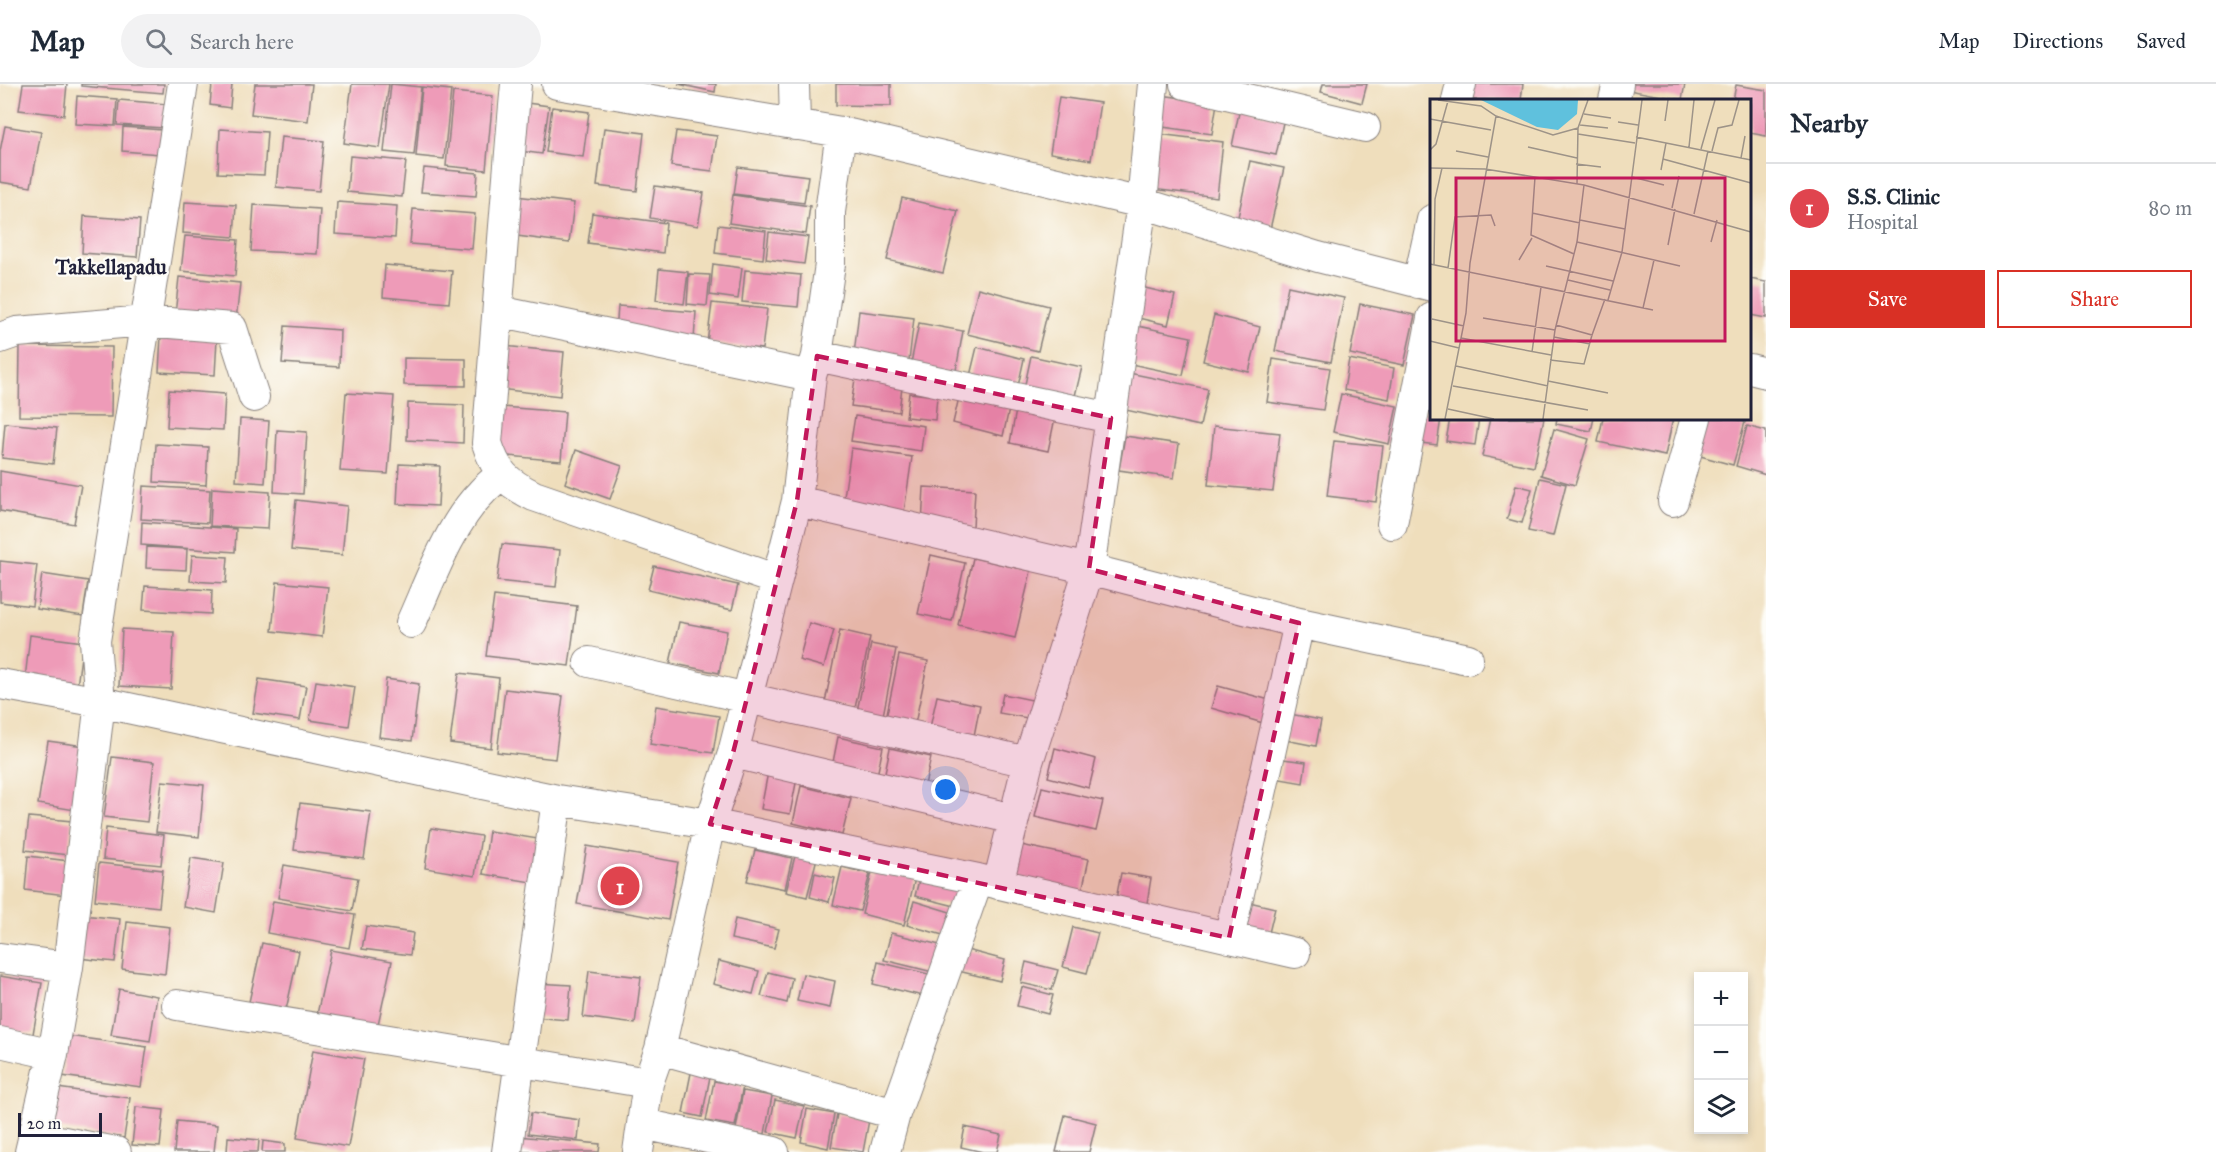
<!DOCTYPE html>
<meta charset="utf-8">
<style>
body{margin:0;font-family:"IM FELL Great Primer",serif;background:#f2f2f3;color:#1f2937}
.controls{position:absolute;right:18px;bottom:18px;display:grid;overflow:hidden;border-radius:0px;box-shadow:0 3px 9px #0003}
.controls button{width:54px;height:54px;display:grid;place-items:center;padding:0;border:0;border-bottom:2px solid #e0e1e3;background:#fff;color:#1f2937;font:30px sans-serif}
.scale{position:absolute;left:18px;bottom:15px;width:84px;box-sizing:border-box;padding-left:6px;border:3px solid #22223b;border-top:0;font-size:16px;line-height:21px;white-space:nowrap;color:#22223b;-webkit-text-stroke:4px #fdfcf7;paint-order:stroke}
.you{position:absolute;left:946px;top:706px;width:21px;height:21px;margin:-15px;border:4px solid #fff;border-radius:50%;background:#1a73e8;box-shadow:0 0 0 9px #1a73e833}
.badge{display:grid;place-items:center;width:39px;height:39px;border-radius:50%;background:#d93025;color:#fff;font-size:20px;font-weight:700}
.pin{position:absolute;translate:-50% -50%;border:3px solid #fff;box-shadow:0 2px 6px #0006}
.list{margin:0;padding:0;list-style:none}
h2{display:flex;justify-content:space-between;align-items:center;height:78px;margin:0;padding:0 24px;font-size:26px}
h2 small{font-size:20px;font-weight:400;color:#747a83}
.list li{display:grid;grid-template-columns:39px 1fr auto;gap:18px;align-items:center;box-sizing:border-box;height:90px;padding:0 24px;border-top:2px solid #e0e1e3}
.list b{display:block;font-size:22px;white-space:nowrap}
.list p{margin:0;font-size:20px;white-space:nowrap;color:#747a83}
.list em{font-size:20px;font-style:normal;color:#747a83}
.actions{display:flex;gap:12px;padding:18px 24px}
.actions a{flex:1;padding:14px 0;border:2px solid #d93025;border-radius:0px;text-align:center;font-size:21px;color:#d93025}
.actions .main{background:#d93025;color:#fff}
.icon{flex:none;width:33px;height:33px;fill:none;stroke:currentColor;stroke-width:2;stroke-linecap:round;stroke-linejoin:round}
.map{position:relative;flex:none;width:1766px;height:1068px;overflow:hidden}
header{display:flex;align-items:center;gap:36px;box-sizing:border-box;height:84px;padding:0 30px;background:#fff;border-bottom:2px solid #e0e1e3}
header strong{font-size:28px}
nav{display:flex;gap:33px;margin-inline-start:auto;font-size:21px}
.search{width:420px;height:54px;background:#f2f2f3;display:flex;align-items:center;gap:15px;box-sizing:border-box;padding:0 21px;border-radius:33px;color:#747a83;font-size:22px}
main{display:flex}
aside{flex:1;background:#fff}
.map>svg:first-child{display:block}
.building{fill:#ee9bb8}
.lines{fill:none;stroke-linecap:round;stroke-linejoin:round}
.minor-casing{stroke:#88807c;stroke-width:32}
.minor{stroke:#fff;stroke-width:30}
.marked{fill:#c2185b;fill-opacity:0.2;stroke:#c2185b;stroke-width:4.5;stroke-dasharray:12 8;stroke-linejoin:round}
.labels{text-anchor:middle;dominant-baseline:central;stroke-width:4.5;stroke-linejoin:round;paint-order:stroke}
.quarter-label{font-size:21px;font-weight:bold;fill:#22223b;stroke:#fdfcf7}
.inset-road{fill:none;stroke:#9d9388;stroke-width:1.5}
.view{fill:#c2185b;fill-opacity:0.15;stroke:#c2185b;stroke-width:3}
.inset-edge{fill:none;stroke:#22223b;stroke-width:3}
</style>
<header>
<strong>Map</strong>
<div class="search"><svg class="icon" aria-label="search" viewBox="0 0 24 24"><circle cx="10" cy="10" r="6"/><path d="M15 15l6 6"/></svg>Search here</div>
<nav><a>Map</a><a>Directions</a><a>Saved</a></nav>
</header>
<main>
<div class="map">
<svg width="1766" height="1068" viewBox="0 0 1766 1068">
<rect width="100%" height="100%" fill="#fdfcf7"/>
<filter id="ink" filterUnits="userSpaceOnUse"><feTurbulence type="fractalNoise" baseFrequency=".0167" numOctaves="2"/><feDisplacementMap in="SourceGraphic" scale="12" xChannelSelector="R" yChannelSelector="G"/><feConvolveMatrix kernelMatrix="1 2 1 2 8 2 1 2 1" color-interpolation-filters="sRGB"/></filter>
<filter id="wash" filterUnits="userSpaceOnUse"><feTurbulence type="fractalNoise" baseFrequency=".008" numOctaves="4" result="noise"/><feDisplacementMap in="SourceGraphic" scale="24" xChannelSelector="R" yChannelSelector="G"/><feGaussianBlur stdDeviation="1.35" result="paint"/><feColorMatrix in="noise" values="0 0 0 0 0 0 0 0 0 0 0 0 0 0 0 0 0 1.4 0 .05"/><feComposite in="paint" operator="in"/></filter>
<g filter="url(#wash)">
<rect width="100%" height="100%" fill="#efdebc"/>
<g id="blocks">
<!-- building -->
<path class="building" d="M23,0H67L64,31L19,26Z
M81,0H164L163,9L81,2Z
M212,0H232L230,24L210,21Z
M255,0H312L308,37L251,30Z
M352,0H389L380,64L344,59Z
M391,0L421,3L414,71L384,68Z
M678,0H716L715,8Z
M836,0H891V22L836,21Z
M1323,0H1367L1362,19L1321,8Z
M1467,0H1523L1521,16H1464Z
M1624,0H1685L1682,16L1623,5Z
M1736,1L1766,6V52L1750,49V16H1733Z
M422,3L451,6L444,75L416,72Z
M453,8L493,12L486,86L446,82Z
M1161,11L1217,19L1212,50L1156,42Z
M77,12L117,15L115,42L75,40Z
M1059,13L1100,19L1091,76L1050,69Z
M119,16L166,20L164,44L117,41Z
M519,18L549,22L542,70L512,66Z
M552,23L589,28L583,73L546,68Z
M1240,24L1284,34L1276,71L1232,62Z
M5,42L41,48L31,103L0,98V67Z
M123,43L162,46L160,70L122,67Z
M604,44L644,49L637,107L597,102Z
M220,45L267,48L264,91L218,89Z
M676,47L717,52L712,87L671,82Z
M1158,50L1223,58L1217,113L1152,105Z
M281,53L324,57L319,107L276,103Z
M350,72L406,77L402,113L347,108Z
M1250,77L1284,84L1268,154L1235,147Z
M738,83L808,92L804,119L734,110Z
M424,84L478,89L476,112L421,108Z
M655,102L704,109L698,142L650,134Z
M733,111L810,122L806,150L729,139Z
M516,112L574,119L569,159L510,151Z
M902,114L958,127L943,189L887,176Z
M185,118L236,121L234,153L183,149Z
M337,118L397,122L395,154L335,150Z
M254,121L320,125L317,170L251,167Z
M413,125L475,130L472,165L410,160Z
M592,129L666,139L663,169L588,159Z
M84,132L140,136L137,173L82,169Z
M718,141L766,147L763,175L715,169Z
M769,148L808,153L804,180L766,175Z
M185,152L238,156L235,192L181,187Z
M713,180L742,184L738,215L710,211Z
M385,181L452,187L449,219L383,213Z
M659,185L688,188L684,220L656,216Z
M745,186L801,191L798,223L742,218Z
M689,190L710,191L707,222L687,220Z
M179,193L240,199L236,237L175,231Z
M1750,195L1766,198V234L1750,231Z
M1288,202L1344,214L1331,278L1275,267Z
M1141,203L1175,211L1168,241L1134,233Z
M978,204L1049,222L1038,267L967,250Z
M712,219L767,225L762,265L707,259Z
M1360,220L1415,231L1404,281L1350,270Z
M618,222L696,228L694,255L616,249Z
M859,227L914,234L909,277L854,270Z
M1214,231L1260,243L1249,288L1203,277Z
M919,239L963,247L955,292L910,284Z
M1133,241L1191,253L1183,291L1126,279Z
M285,242L340,246L339,283L282,279Z
M161,251L217,255L215,291L159,288Z
M20,262L112,263L111,333L19,332Z
M503,262L564,268L560,312L498,305Z
M977,263L1024,275L1017,307L969,296Z
M1031,272L1082,283L1073,320L1023,310Z
M404,274L466,275V302L404,301Z
M1273,275L1330,284L1323,326L1267,318Z
M1349,275L1394,284L1389,315L1344,306Z
M856,288L903,294L899,328L851,322Z
M1129,289L1208,305L1200,342L1121,325Z
M169,306L225,310L223,346L167,343Z
M346,309L394,312L388,390L340,387Z
M909,309L937,312L935,336L906,333Z
M960,309L1010,321L1003,352L953,339Z
M1341,310L1397,322L1389,360L1333,348Z
M408,319L464,321L463,359L407,356Z
M502,323L565,328L561,377L498,371Z
M1016,326L1055,334L1048,367L1010,359Z
M1417,328L1432,330V334H1441L1437,361L1413,358Z
M855,332L924,342L921,367L851,357Z
M1450,334H1479L1475,361L1446,357Z
M1490,334H1544L1534,383L1482,372Z
M1557,334H1594L1591,347L1556,340Z
M1603,334H1673L1665,372L1598,358Z
M1703,334H1732L1745,338L1733,381L1693,370Z
M240,335L269,337L265,399L236,397Z
M5,339L57,344L53,380L2,374Z
M1214,342L1280,349L1273,407L1208,401Z
M1747,342L1766,347V391L1736,382Z
M1554,345L1589,355L1575,401L1541,391Z
M277,346L307,348L303,410L274,408Z
M1125,352L1179,360L1174,394L1119,386Z
M1334,357L1383,362L1376,418L1327,412Z
M156,360L208,363L206,401L154,398Z
M851,364L912,373L904,428L843,420Z
M576,366L622,382L610,415L565,399Z
M399,380L440,382L438,422L397,420Z
M0,387L81,401L74,440L0,427Z
M1540,394L1566,400L1553,452L1528,447Z
M1516,401L1532,405L1522,439L1507,435Z
M143,402L210,406L208,439L141,435Z
M924,403L975,406L973,443L922,441Z
M212,404L270,408L268,445L210,442Z
M296,416L347,422L342,471L291,466Z
M142,438L236,445L235,468L141,461Z
M502,460L560,466L556,503L497,497Z
M147,463L187,465L186,486L146,484Z
M192,471L228,473L226,499L190,497Z
M931,471L965,479L952,537L918,530Z
M973,474L1031,487L1015,554L958,541Z
M0,477L37,481L32,522L0,518Z
M654,482L738,501L732,526L648,506Z
M42,490L88,497L83,532L37,525Z
M277,498L328,503L322,553L272,547Z
M145,502L212,506L211,530L143,526Z
M494,512L577,522L569,582L486,572Z
M679,538L727,547L719,589L670,579Z
M809,539L834,546L824,583L799,576Z
M122,545L174,548L171,605L119,602Z
M840,546L870,553L855,624L825,618Z
M30,551L83,558L77,602L25,595Z
M871,560L896,565L882,637L856,632Z
M899,571L928,577L914,645L885,639Z
M459,589L499,594L491,664L450,659Z
M259,595L306,602L300,636L253,629Z
M386,595L419,600L412,657L379,653Z
M316,597L355,603L349,642L310,636Z
M1218,602L1277,618L1270,641L1211,624Z
M505,605L563,612L555,675L497,668Z
M1003,610L1037,617L1033,635L999,629Z
M937,612L980,621L973,657L929,648Z
M656,622L719,632L713,669L650,660Z
M1290,630L1321,636L1316,662L1285,656Z
M838,653L883,663L877,692L832,683Z
M48,657L91,663L81,727L38,720Z
M890,664L931,673L924,706L883,698Z
M1055,664L1096,675L1089,704L1048,693Z
M112,673L154,678L147,738L104,733Z
M1283,675L1306,678L1303,699L1280,695Z
M768,688L797,694L790,730L761,725Z
M162,697L204,701L199,753L156,748Z
M801,702L851,714L842,751L793,739Z
M1042,703L1103,717L1096,747L1035,733Z
M300,719L371,728L364,775L294,766Z
M29,733L72,737L68,771L25,766Z
M106,744L164,751L161,781L103,775Z
M431,744L481,752L475,792L425,784Z
M489,747L538,755L531,798L483,790Z
M1021,761L1089,775L1082,807L1014,792Z
M587,762L678,778L668,836L577,820Z
M755,766L792,774L785,805L747,797Z
M796,768L817,774L807,813L786,808Z
M28,772L69,777L66,811L25,806Z
M191,774L224,779L216,829L183,823Z
M99,779L163,786L159,823L95,816Z
M284,781L358,794L352,827L278,814Z
M842,783L870,790L860,827L833,821Z
M873,784L915,794L904,841L862,830Z
M921,788L961,798L955,822L915,812Z
M815,789L835,794L829,818L810,813Z
M1121,789L1151,794L1147,819L1116,815Z
M273,817L355,831L349,864L267,849Z
M914,817L950,828L943,851L907,841Z
M1245,817L1275,824L1269,849L1239,841Z
M83,831L120,835L115,878L78,874Z
M735,835L779,845L774,864L731,855Z
M127,838L170,843L165,890L122,885Z
M366,842L413,849L410,871L362,865Z
M1073,843L1098,849L1087,889L1063,883Z
M891,849L944,862L937,889L884,876Z
M262,859L299,867L284,935L247,927Z
M963,865L1005,876L1000,897L958,887Z
M331,866L392,877L377,945L316,935Z
M719,877L759,887L753,910L713,900Z
M878,878L933,891L927,913L873,900Z
M1026,878L1058,886L1052,906L1021,899Z
M589,887L641,893L635,940L583,933Z
M768,888L792,894L787,919L761,912Z
M803,890L835,897L830,924L797,917Z
M0,892L42,899L33,950L0,945Z
M536,899L571,901L568,936L533,933Z
M1022,903L1053,911L1048,930L1017,922Z
M119,905L157,912L150,957L111,951Z
M68,952L147,963L141,1003L62,992Z
M313,966L364,975L348,1063L297,1054Z
M691,989L710,993L702,1033L683,1029Z
M714,997L743,1002L735,1042L706,1037Z
M50,1003L130,1014L124,1054L45,1043Z
M743,1007L772,1012L765,1050L736,1045Z
M775,1016L804,1022L797,1054L768,1048Z
M136,1023L164,1026L160,1063L132,1061Z
M807,1025L834,1030L828,1064L801,1058Z
M531,1029L580,1036L578,1056L528,1050Z
M837,1030L869,1036L863,1068L831,1063Z
M1065,1031L1096,1039L1089,1068H1056Z
M177,1037L217,1041L214,1068H174Z
M965,1043L1001,1051L997,1068H983L961,1063Z
M518,1052L600,1060L599,1068H517Z
M228,1053L259,1056L258,1068H227Z
M263,1057L285,1060V1068H262Z"/>
</g>
</g>
<g filter="url(#ink)">
<use href="#blocks" fill-opacity="0" stroke="#88807c" stroke-width="1.5"/>
<g class="lines">
<defs>
<path id="minor" d="M516,0C505,119 497,239 487,359C496,388 506,398 534,412L777,496
M557,0L841,48L1142,119L1318,173L1432,202
M794,0L795,41
M1185,0L1365,43
M1457,16L1461,0
M1614,16L1618,0
M1418,199L1432,136
M498,227L811,292
M0,254L17,248L145,237L232,244L254,313
M817,272L1111,334
M1750,285L1766,289
M797,417L1089,485L1299,539L1468,575
M1673,417L1696,334
M1392,440L1432,234
M411,539C429,499 450,440 481,409C487,402 495,396 502,390
M589,578L1028,678
M0,600L100,618L557,716L710,740L978,795L1295,869
M733,669L1014,735
M998,800L1028,678L1089,485L1142,119L1153,0
M1229,854L1299,539
M0,874L68,883
M177,921L648,999
M0,958L53,970
M660,965L895,1030L978,795
M643,1040L774,1068
M33,1052L116,1068
M30,1068L53,970L68,883L100,618L95,557L183,0
M507,1068L557,716
M638,1068L648,999L660,965L710,740L733,669L797,417L811,292L817,272L830,180V128L841,48
M885,1068L895,1030"/>
</defs>
<!-- minor casing -->
<use href="#minor" class="minor-casing"/>
<!-- minor -->
<use href="#minor" class="minor"/>
</g>
</g>
<!-- marked area -->
<path class="marked" d="M817,272L1111,334L1089,485L1299,539L1229,854L710,740L733,669L797,417Z"/>
<g class="labels">
<!-- quarter labels -->
<g class="quarter-label">
<text x="111" y="183">Takkellapadu</text>
</g>
</g>
<!-- overview -->
<g transform="translate(1430 15)">
<rect width="321" height="321" fill="#efdebc"/>
<path d="M51,1H148L147,15L128,31L107,28Z" fill="#5fc1dd"/>
<path class="inset-road" d="M8,1L51,7L66,17L123,36L148,29M154,15L181,19M0,20L61,31M235,22L238,1M188,23L208,26M150,26L178,29M148,35L205,44M206,38L321,61M98,48L147,59M259,48L264,1M271,50L285,1M0,51L6,45L18,2M26,52L58,58M282,52L288,29L302,26L309,1M311,59L315,37M233,60L321,84M146,65L171,68M0,69L55,70L154,86L321,133M231,71L236,44M105,78L101,136L144,155M202,78L234,86M147,85L148,29L158,1M242,109L249,77M102,114L150,124M264,115L278,52M150,121L195,130M147,143L250,167M281,143L287,121M238,146L245,110M89,161L102,139M0,165L223,211M4,166L5,100L12,69M116,167L183,182M18,169L25,118L61,116L65,127M138,181L180,191M178,201L192,153L212,1M213,209L224,161M53,219L125,231M2,220L34,227M126,226L162,236L175,200M124,238L160,245M31,239L121,256M0,242L29,249M102,253L111,188M120,261L154,265L162,236M26,267L118,287M118,282L178,294M23,287L158,311M18,310L64,320M15,320L36,214L40,164L66,17M113,320L125,231L147,143L154,86"/>
<path class="view" d="M26,79H295V242H26Z"/>
<rect width="321" height="321" class="inset-edge"/>
</g>
</svg>
<div class="controls">
<button>+</button>
<button>−</button>
<button><svg class="icon" aria-label="layers" viewBox="0 0 24 24"><path d="M12 4l9 5-9 5-9-5zM3 14l9 5 9-5"/></svg></button>
</div>
<div class="scale">20 m</div>
<div class="you"></div>
<div class="pin badge" style="left:620px;top:802px;background:#e0444e">1</div>
</div>
<aside>
<h2>Nearby<small></small></h2>
<ul class="list">
<li><span class="badge" style="background:#e0444e">1</span><div><b>S.S. Clinic</b><p>Hospital</p></div><em>80 m</em></li>
</ul>
<div class="actions"><a class="main">Save</a><a>Share</a></div>
</aside>
</main>
